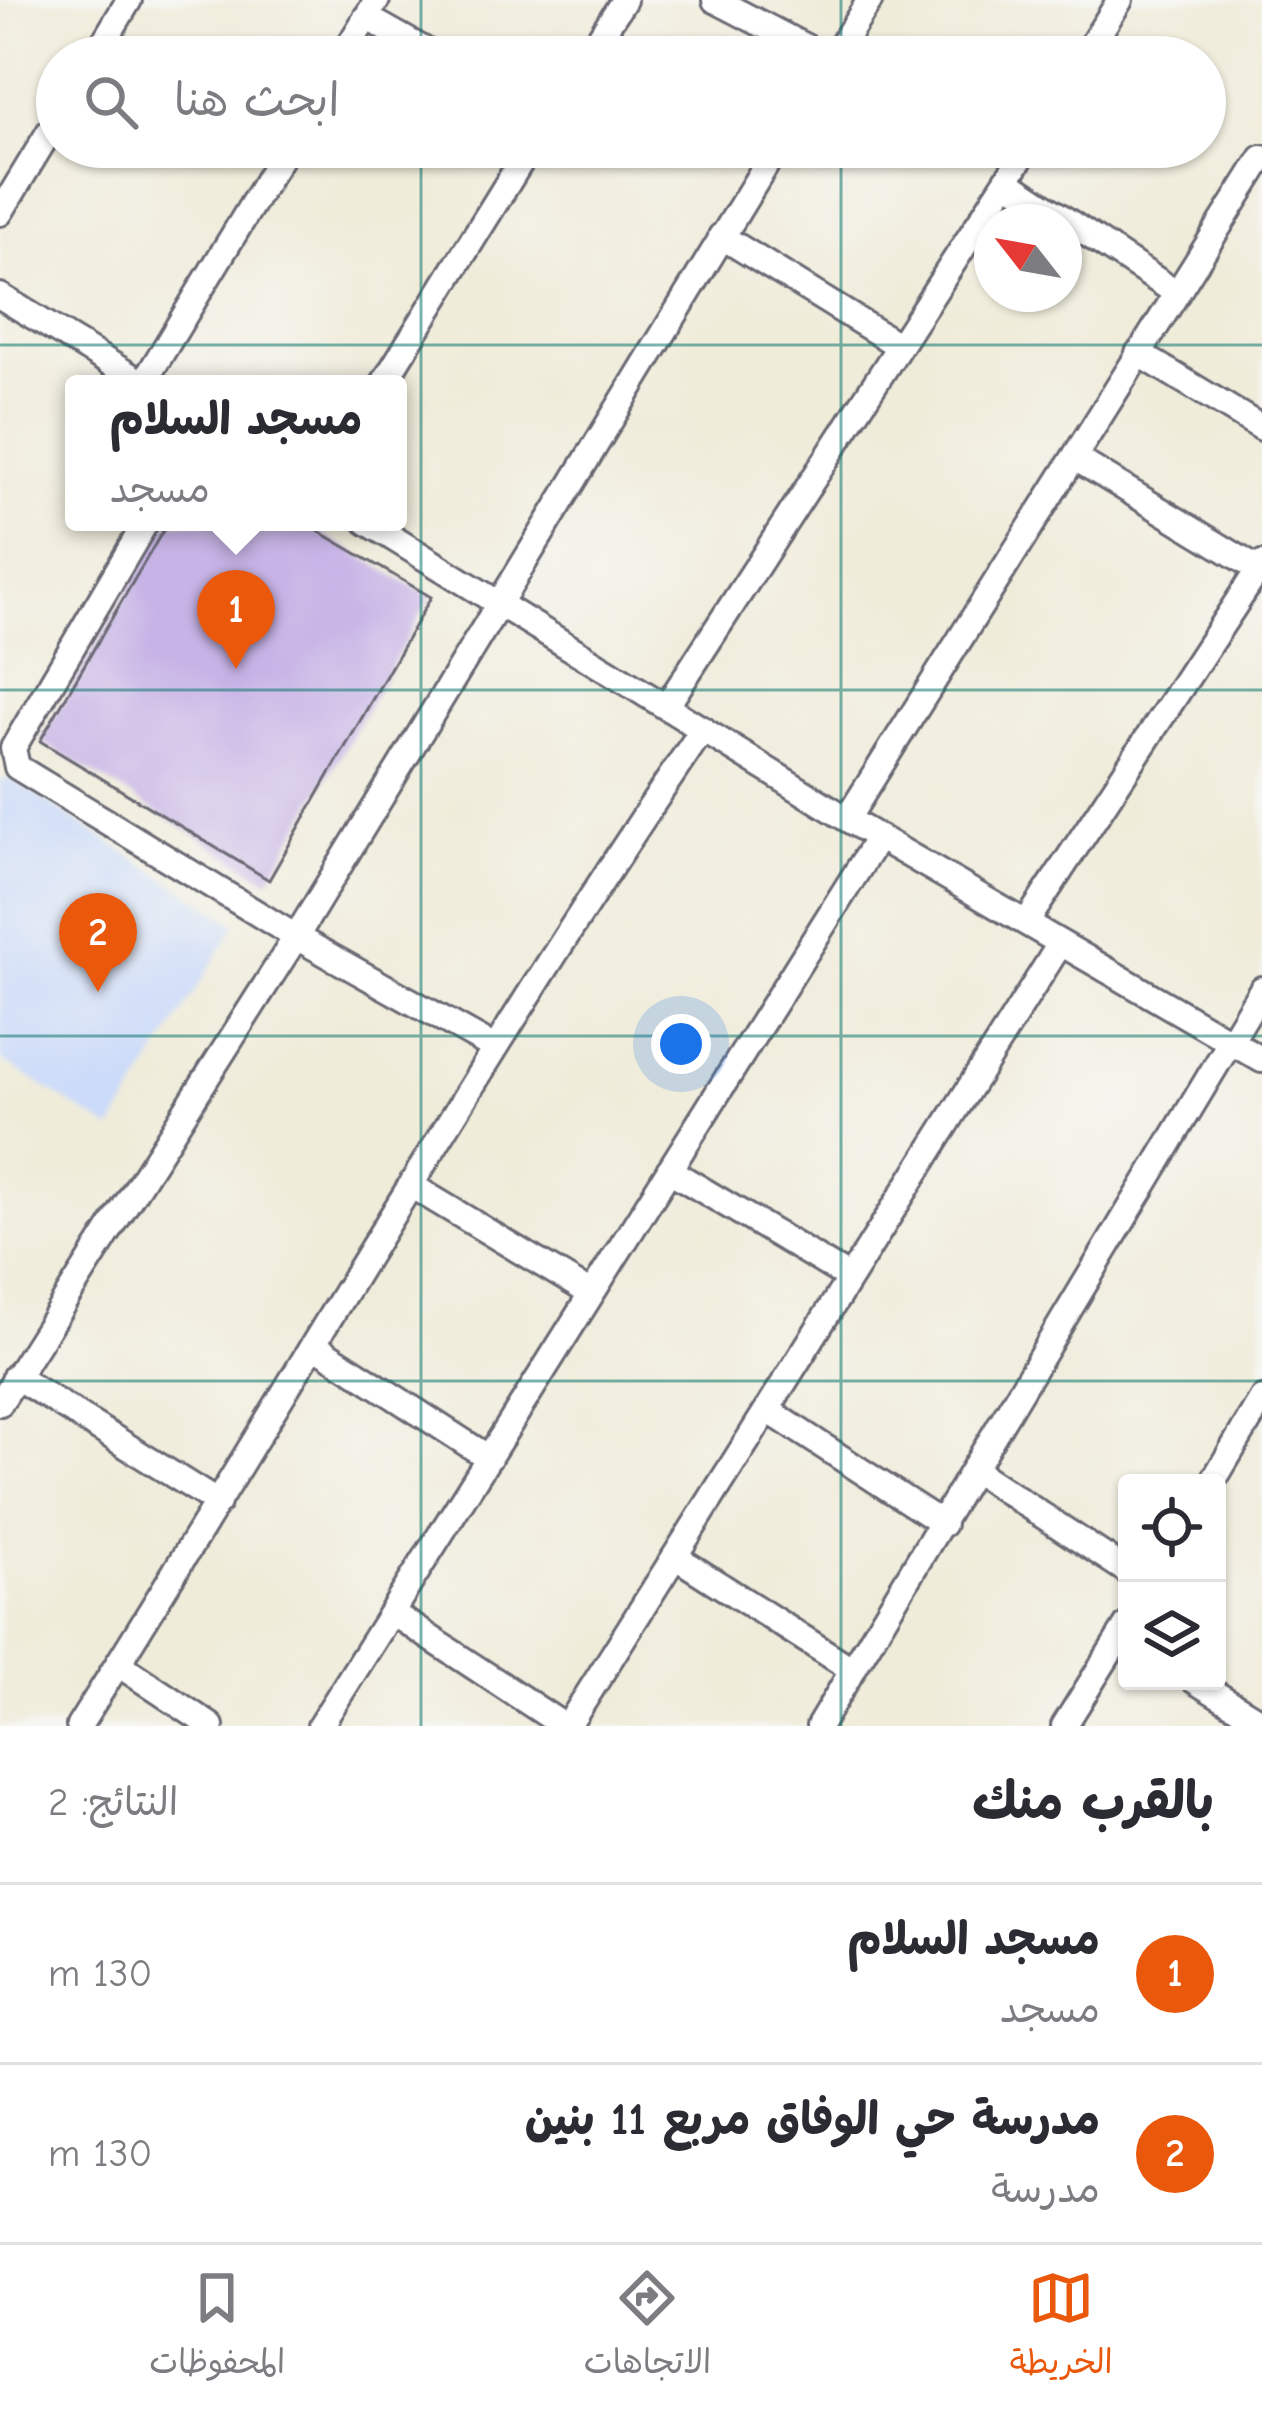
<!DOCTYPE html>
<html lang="ar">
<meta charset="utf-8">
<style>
body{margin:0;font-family:"Comic Neue","Playpen Sans Arabic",sans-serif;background:#f2f2f3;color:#2b2b33;direction:rtl}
.controls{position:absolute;right:36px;bottom:36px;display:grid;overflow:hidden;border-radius:12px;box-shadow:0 3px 9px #0004}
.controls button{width:108px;height:108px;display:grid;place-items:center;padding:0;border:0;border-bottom:3px solid #e1e1e2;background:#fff;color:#2b2b33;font:60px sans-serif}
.compass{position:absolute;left:974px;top:204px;width:108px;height:108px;border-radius:50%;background:#fff;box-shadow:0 3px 9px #0004;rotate:301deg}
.you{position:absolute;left:681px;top:1044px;width:42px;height:42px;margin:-30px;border:9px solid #fff;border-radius:50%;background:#1a73e8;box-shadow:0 0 0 18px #1a73e833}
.badge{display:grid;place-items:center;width:78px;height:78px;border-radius:50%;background:#ea580c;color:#fff;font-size:39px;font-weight:700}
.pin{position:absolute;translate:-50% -99px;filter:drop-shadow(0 3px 6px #0008)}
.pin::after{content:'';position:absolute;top:63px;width:42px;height:36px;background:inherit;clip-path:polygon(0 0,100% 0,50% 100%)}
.popup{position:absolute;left:65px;top:375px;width:342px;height:156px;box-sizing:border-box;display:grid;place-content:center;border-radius:12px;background:#fff;filter:drop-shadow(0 3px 9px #0005);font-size:39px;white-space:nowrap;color:#7c7c81}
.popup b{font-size:45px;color:#2b2b33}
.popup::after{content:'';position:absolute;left:50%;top:100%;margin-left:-24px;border:24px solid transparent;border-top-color:#fff}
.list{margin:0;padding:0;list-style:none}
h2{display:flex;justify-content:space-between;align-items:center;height:156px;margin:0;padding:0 48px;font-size:51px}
h2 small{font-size:39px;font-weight:400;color:#7c7c81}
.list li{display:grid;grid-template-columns:78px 1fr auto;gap:36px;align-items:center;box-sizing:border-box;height:180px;padding:0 48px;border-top:3px solid #e1e1e2}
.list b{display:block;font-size:45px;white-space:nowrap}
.list p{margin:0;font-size:39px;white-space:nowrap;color:#7c7c81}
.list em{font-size:39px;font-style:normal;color:#7c7c81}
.icon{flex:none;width:66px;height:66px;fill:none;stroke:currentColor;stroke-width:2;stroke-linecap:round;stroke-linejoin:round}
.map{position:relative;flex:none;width:1262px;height:1726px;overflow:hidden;direction:ltr}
.search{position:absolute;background:#fff;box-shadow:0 3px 9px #0004;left:36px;right:36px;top:36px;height:132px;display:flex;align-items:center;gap:30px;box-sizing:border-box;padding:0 42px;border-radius:66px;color:#7c7c81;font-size:45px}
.sheet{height:516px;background:#fff}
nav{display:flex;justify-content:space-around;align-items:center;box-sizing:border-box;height:168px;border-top:3px solid #e1e1e2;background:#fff;font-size:33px;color:#7c7c81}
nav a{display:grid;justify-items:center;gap:6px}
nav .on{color:#ea580c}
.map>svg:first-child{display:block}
.built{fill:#ccdbf9}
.building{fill:#c7b3e6}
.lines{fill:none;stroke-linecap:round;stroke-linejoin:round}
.street-casing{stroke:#6a6973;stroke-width:30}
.street{stroke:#fff;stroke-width:24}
.grid{fill:none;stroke:#0f766e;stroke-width:3;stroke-opacity:0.55}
</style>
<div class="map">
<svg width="1262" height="1726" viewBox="0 0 1262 1726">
<rect width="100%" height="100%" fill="#f6f6f2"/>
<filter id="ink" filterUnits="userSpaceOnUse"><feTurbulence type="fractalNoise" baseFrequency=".00833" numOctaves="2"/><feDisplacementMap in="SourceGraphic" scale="24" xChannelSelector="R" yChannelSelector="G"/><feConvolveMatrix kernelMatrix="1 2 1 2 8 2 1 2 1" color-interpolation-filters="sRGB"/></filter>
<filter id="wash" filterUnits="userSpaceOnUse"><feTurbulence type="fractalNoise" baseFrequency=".004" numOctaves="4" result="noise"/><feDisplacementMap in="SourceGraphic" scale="48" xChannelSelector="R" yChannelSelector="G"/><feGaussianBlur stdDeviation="2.7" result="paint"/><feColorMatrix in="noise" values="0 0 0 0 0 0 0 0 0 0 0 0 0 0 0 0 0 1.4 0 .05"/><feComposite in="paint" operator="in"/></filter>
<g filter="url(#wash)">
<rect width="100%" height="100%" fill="#f0ecda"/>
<!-- built -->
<path class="built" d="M10,778L236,924L112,1130L0,1059V781Z"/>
<g id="blocks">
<!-- building -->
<path class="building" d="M168,522H303L431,597L269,880L40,741Z"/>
</g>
</g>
<g filter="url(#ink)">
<use href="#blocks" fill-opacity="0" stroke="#6a6973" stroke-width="3"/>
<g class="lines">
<defs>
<path id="street" d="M715,0L825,57
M366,17L437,57
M95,57L129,0
M342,57L377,0
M587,57L624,0
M834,57L870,0
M1084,57L1120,0
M1007,181L1175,292
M0,213L57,119
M721,236L896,344
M0,296L144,384
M1138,353L1262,428
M143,384L287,147
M383,384L530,147
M1075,458L1259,570
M146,522L13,748L17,767L296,937L493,1047
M367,522L847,819L1262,1060
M666,707L1028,147
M847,819L1262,158
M1026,923L1262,564
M669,1170L848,1277
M412,1186L590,1293
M317,1347L489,1458
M15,1376L218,1503
M0,1403L296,937L777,147
M769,1411L943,1524
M975,1471L1127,1571
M1212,1483L1262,1399
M676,1557L853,1670
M394,1614L564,1726
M118,1664L211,1726
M1195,1681L1262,1722
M79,1726C288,1394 482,1053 703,729
M320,1726L878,838
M568,1726L1060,944
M819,1726L1262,989
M1064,1726L1127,1625"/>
</defs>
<!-- street casing -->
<use href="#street" class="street-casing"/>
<!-- street -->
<use href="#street" class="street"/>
</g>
</g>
<!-- grid -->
<path class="grid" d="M421,0V57M841,0V57M421,147V1726M841,147V1726M0,345H1262M0,690H1262M0,1036H1262M0,1381H1262"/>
</svg>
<div class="controls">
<button><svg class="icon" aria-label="locate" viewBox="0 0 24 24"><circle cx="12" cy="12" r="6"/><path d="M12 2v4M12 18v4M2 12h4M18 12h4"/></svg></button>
<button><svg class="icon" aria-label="layers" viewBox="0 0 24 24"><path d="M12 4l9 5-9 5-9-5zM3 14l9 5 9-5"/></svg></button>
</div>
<svg class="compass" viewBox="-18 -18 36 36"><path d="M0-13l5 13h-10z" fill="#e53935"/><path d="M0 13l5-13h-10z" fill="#7c7c81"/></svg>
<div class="you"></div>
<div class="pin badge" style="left:236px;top:669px">1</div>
<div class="popup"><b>مسجد السلام</b>مسجد</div>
<div class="pin badge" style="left:98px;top:992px">2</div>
<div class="search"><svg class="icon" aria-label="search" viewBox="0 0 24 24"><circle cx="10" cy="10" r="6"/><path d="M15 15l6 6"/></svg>ابحث هنا</div>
</div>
<section class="sheet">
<h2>بالقرب منك<small>النتائج: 2</small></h2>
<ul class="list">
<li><span class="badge">1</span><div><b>مسجد السلام</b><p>مسجد</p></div><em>130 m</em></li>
<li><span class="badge">2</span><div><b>مدرسة حي الوفاق مربع 11 بنين</b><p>مدرسة</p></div><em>130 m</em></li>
</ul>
</section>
<nav>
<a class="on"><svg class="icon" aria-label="map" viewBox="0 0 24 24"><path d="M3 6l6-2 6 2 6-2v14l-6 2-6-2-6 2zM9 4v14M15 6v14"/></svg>الخريطة</a>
<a><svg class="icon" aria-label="directions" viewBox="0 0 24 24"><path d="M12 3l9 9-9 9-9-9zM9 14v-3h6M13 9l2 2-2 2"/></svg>الاتجاهات</a>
<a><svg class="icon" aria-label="saved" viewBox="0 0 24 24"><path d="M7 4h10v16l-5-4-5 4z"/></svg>المحفوظات</a>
</nav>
